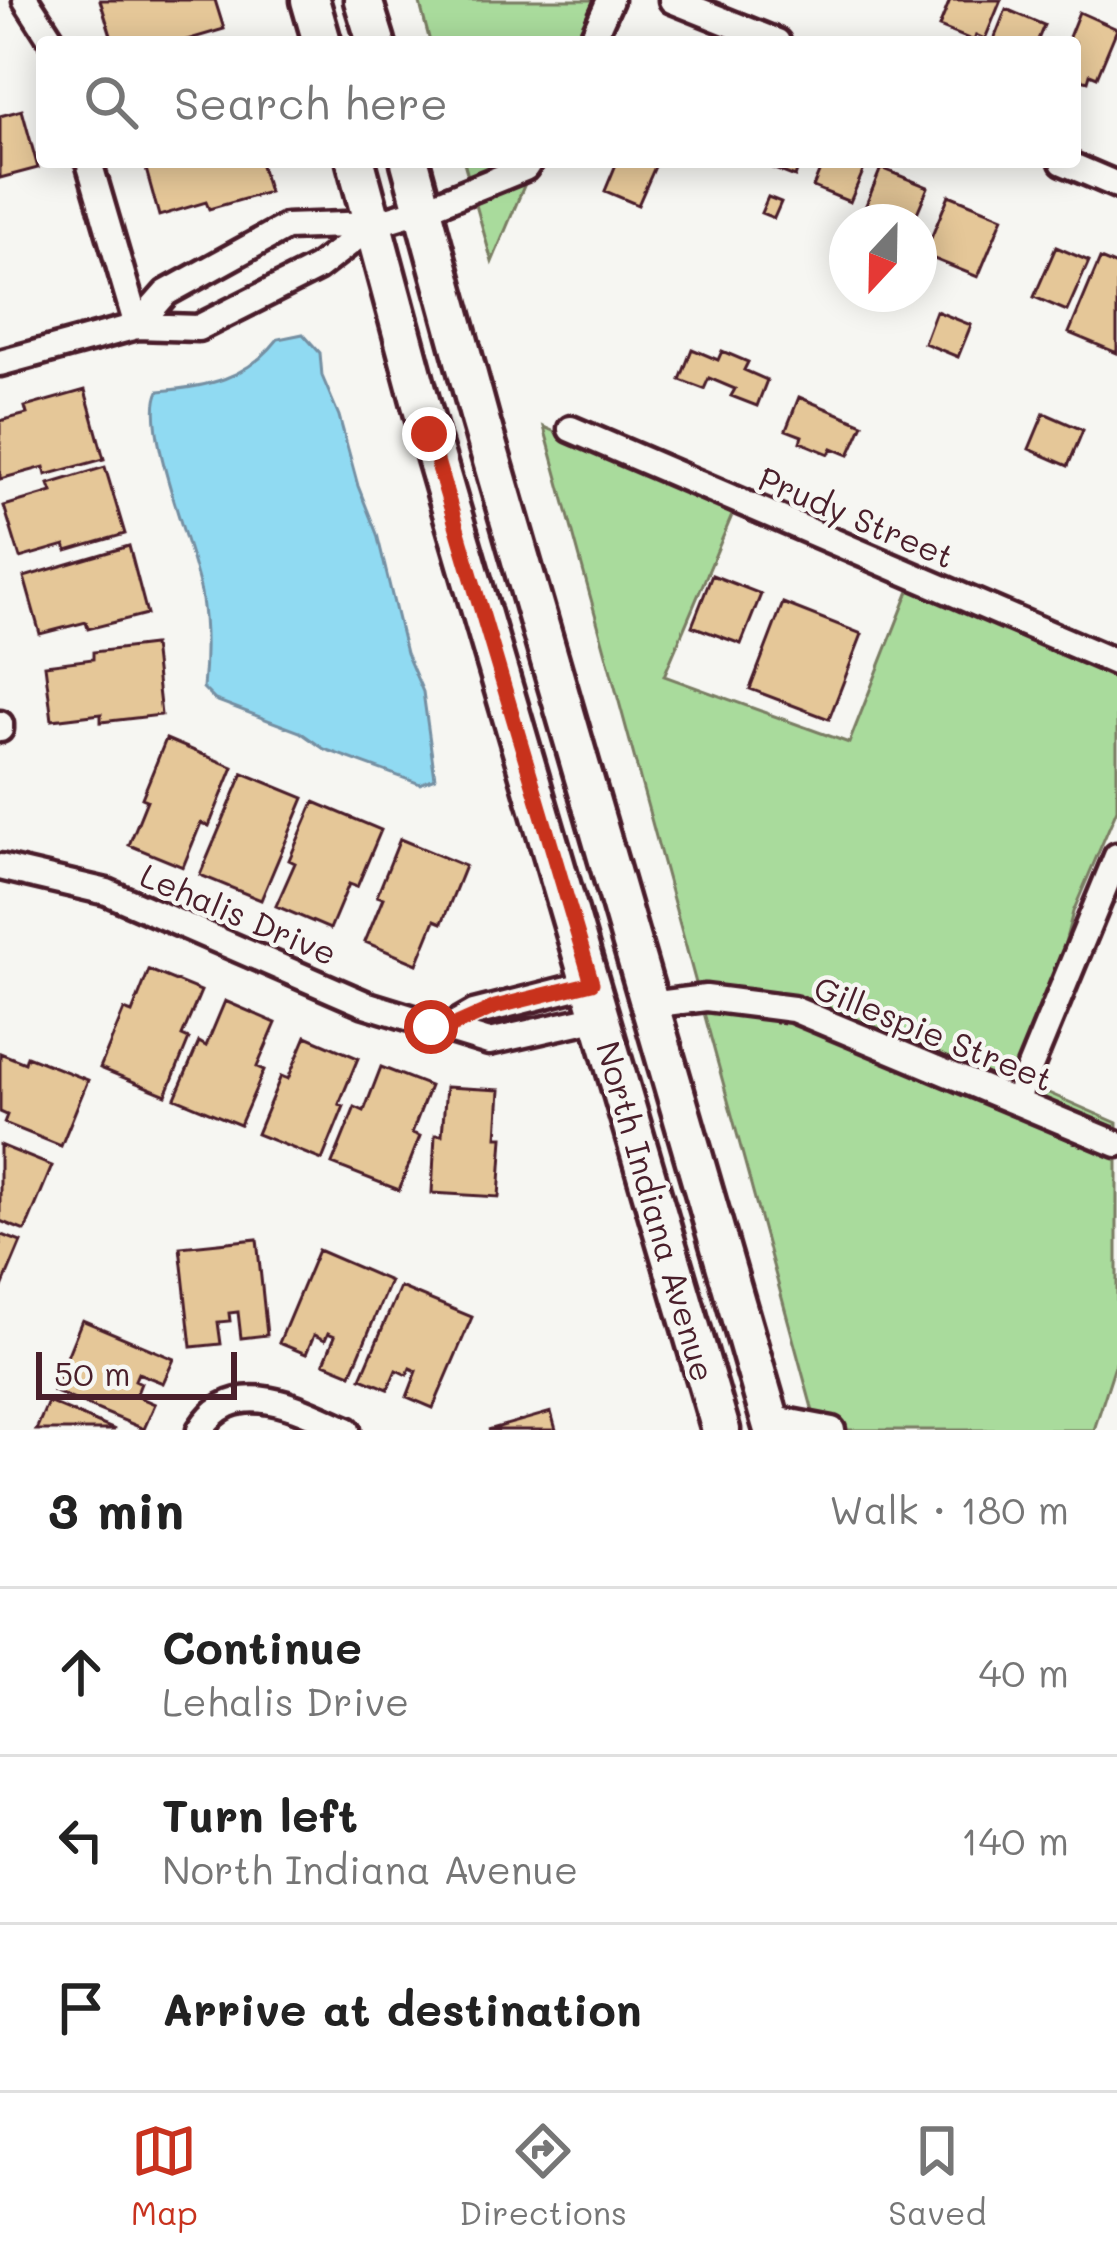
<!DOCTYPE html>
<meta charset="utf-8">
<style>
body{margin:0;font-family:Mali,sans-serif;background:#f2f2f2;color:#222}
.compass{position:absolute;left:829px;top:204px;width:108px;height:108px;border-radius:50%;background:#fff;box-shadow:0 6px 30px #0003;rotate:202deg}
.scale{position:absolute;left:36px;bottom:30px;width:201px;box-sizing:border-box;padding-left:12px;border:6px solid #4a1f2b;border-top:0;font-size:33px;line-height:42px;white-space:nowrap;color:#4a1f2b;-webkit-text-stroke:9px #f6f6f2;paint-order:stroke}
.stop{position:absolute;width:36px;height:36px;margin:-27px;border:9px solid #c8321e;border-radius:50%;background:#fff}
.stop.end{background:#c8321e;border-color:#fff;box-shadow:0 3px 12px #0008}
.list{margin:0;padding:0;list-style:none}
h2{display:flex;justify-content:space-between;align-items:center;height:156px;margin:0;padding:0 48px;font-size:51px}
h2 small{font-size:39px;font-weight:400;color:#767676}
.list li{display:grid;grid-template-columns:78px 1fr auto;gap:36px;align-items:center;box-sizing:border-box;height:168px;padding:0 48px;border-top:3px solid #e0e0e0}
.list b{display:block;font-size:45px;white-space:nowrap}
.list p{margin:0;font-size:39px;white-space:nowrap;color:#767676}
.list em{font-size:39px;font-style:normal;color:#767676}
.icon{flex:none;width:66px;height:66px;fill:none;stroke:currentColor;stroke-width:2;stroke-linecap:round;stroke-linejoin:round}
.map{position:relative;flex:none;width:1117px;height:1430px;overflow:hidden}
.search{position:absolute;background:#fff;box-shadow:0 6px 30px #0003;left:36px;right:36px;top:36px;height:132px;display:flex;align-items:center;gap:30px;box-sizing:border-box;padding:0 42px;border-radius:12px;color:#767676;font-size:45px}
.sheet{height:660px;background:#fff}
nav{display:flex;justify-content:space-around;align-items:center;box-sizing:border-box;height:168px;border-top:3px solid #e0e0e0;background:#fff;font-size:33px;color:#767676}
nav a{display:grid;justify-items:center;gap:6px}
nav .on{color:#c8321e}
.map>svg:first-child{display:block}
.green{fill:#a9db9c;stroke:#7a7d64;stroke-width:3}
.water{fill:#90daf2;stroke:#748fa2;stroke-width:3}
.building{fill:#e5c798;stroke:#4a1f2b;stroke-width:3}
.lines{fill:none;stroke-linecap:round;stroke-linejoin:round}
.street-casing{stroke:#4a1f2b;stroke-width:33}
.primary-casing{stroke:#4a1f2b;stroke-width:45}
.street{stroke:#f6f6f2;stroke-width:24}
.primary{stroke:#f6f6f2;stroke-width:36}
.route{stroke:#c8321e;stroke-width:15}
.labels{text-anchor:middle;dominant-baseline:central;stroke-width:9;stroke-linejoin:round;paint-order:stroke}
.street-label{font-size:33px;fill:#4a1f2b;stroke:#f6f6f2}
</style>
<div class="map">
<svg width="1117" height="1430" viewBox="0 0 1117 1430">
<rect width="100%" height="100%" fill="#f6f6f2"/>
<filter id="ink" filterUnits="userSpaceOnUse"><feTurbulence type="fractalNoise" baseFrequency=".00833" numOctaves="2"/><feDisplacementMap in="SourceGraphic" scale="24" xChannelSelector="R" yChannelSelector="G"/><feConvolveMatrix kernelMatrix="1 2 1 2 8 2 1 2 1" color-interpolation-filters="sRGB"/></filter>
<g filter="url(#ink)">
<!-- green -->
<path class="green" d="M419,0H601L584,42H430Z
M464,162H534L492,262Z
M544,427L733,513L664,676L849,743L911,586L1117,667V809L1073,912L1028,1084L1117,1123V1359L1094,1430H818Z"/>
<!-- water -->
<path class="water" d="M303,334L320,353L322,376L339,416L358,486L377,534L406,653L423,692L435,778L420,784L324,749L300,732L215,700L203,688C206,657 206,623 201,593C193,548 141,426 159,391C207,387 247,379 278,339Z"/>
<!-- building -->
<path class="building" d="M100,0H215L224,29L180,42H113Z
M950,0H1001L985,39L976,35L974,41L939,27Z
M1006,9L1044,25L1037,42H993Z
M1079,12L1117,29L1097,77L1090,74L1088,81L1078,78L1075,85V42H1067Z
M22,110L38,168L0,178V116Z
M144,162H260L269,192L209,209L206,202L159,216Z
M617,162H657L638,205L605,191Z
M757,162H800L795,177Z
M815,162H867L850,202L813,187L822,165Z
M881,168L928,187L914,220L900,215L897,222H892L864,210Z
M949,195L1003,217L978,277L924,255Z
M768,197L781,202L774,218L761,213Z
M1056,247L1089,261L1067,311L1034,297Z
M1100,259L1117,266V353L1069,333Z
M936,311L971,325L958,357L924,343Z
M692,349L718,360L722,351L748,362L744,370L767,380L757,406L731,396L735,389L709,378L704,389L680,380Z
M85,390L104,459L46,475L44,467L0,479V421L27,414L25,407Z
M799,397L863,424L849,455L832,448L829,454L800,442L802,436L786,430Z
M1044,413L1083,430L1068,466L1029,449Z
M105,467L125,534L67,551L65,545L20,558L4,506L52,492L49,484Z
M129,546L147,614L88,629L86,622L40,634L24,577Z
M712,575L761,594L741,644L692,626Z
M783,603L862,634L829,719L750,689Z
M153,645L161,715L101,722V714L52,720L45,665L93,659V652Z
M166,739L233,767L209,826L201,823L183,867L129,845L147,800L142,798Z
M243,773L304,798L261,900L200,875Z
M314,802L381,830L357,887L349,884L330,929L276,906L295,863L289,860Z
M400,839L465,866L442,923L435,920L417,964L365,942L383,898L377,896Z
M149,970L201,991L182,1036L189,1039L166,1095L100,1068L124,1010L132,1013Z
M225,1001L276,1023L257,1067L264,1070L240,1125L175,1098L199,1042L206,1046Z
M306,1036L358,1058L339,1104L344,1106L322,1160L257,1134L281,1076L288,1079Z
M0,1053L25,1063L27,1056L88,1080L61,1146L4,1123L7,1115L0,1112Z
M381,1067L430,1086L412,1133L420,1136L399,1190L332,1164L355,1107L364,1111Z
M446,1087L500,1090L497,1137H503L499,1197L432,1193L435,1135H442Z
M0,1145L52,1166L25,1231L0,1221Z
M0,1234L21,1242L0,1292Z
M257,1239L267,1335L241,1338L238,1312L229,1313L230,1321L218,1322L221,1344L191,1347L180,1247Z
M318,1250L390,1281L351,1374L324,1363L335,1336L328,1333L325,1340L314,1335L306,1354L279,1343Z
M400,1287L472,1317L433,1408L407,1397L417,1371L410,1368L407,1375L396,1370L388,1389L361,1378Z
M82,1320L174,1359L163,1383L138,1373L135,1380L141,1383L136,1396L155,1404L144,1429L53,1391Z
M48,1402L115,1430H36Z
M551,1412L556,1430H488Z"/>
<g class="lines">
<defs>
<path id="street" d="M26,0L53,42
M672,0L777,42
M591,42L610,0
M89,162L137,326
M1063,162L1117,185
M137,326L166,293L286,227L374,224L424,209L525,168L529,162
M0,363L137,326L198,328L317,268L374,224
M571,429L1117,663
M0,724V729
M0,867L107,892L365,1004L489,1042L600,1017
M649,1005L706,998L793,1009L1117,1144
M448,1028L474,1013L592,983
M1016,1101L1117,856
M769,1418L832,1430
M200,1430C236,1372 300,1410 347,1430"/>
<path id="primary" d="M310,0L322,42
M363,0L376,42
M356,162L429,434L721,1430
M410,162L480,419L773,1430"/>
</defs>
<!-- street casing -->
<use href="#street" class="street-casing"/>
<!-- primary casing -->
<use href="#primary" class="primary-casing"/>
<!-- street -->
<use href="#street" class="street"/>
<!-- primary -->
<use href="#primary" class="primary"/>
</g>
</g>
<g class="lines" filter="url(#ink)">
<!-- route -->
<path class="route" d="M429,434L592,983L495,1007L448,1028L431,1027"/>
</g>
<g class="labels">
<!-- street labels -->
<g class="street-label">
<text transform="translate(857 516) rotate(23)">Prudy Street</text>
<text transform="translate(239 913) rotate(23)">Lehalis Drive</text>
<text transform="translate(934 1032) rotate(22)">Gillespie Street</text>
<text transform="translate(657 1211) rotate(74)">North Indiana Avenue</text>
</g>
</g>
</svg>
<svg class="compass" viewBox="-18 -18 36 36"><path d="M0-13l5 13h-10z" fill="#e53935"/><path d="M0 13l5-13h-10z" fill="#767676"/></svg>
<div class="scale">50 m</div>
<div class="stop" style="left:431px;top:1027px"></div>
<div class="stop end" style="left:429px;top:434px"></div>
<div class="search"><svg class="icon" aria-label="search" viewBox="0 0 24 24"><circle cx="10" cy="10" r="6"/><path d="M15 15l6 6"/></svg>Search here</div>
</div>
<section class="sheet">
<h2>3 min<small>Walk · 180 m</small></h2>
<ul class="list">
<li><svg class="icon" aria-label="ahead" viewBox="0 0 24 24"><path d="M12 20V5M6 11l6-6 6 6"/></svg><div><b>Continue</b><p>Lehalis Drive</p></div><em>40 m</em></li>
<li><svg class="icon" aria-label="left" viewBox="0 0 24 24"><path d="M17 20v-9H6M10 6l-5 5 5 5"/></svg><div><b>Turn left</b><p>North Indiana Avenue</p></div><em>140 m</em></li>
<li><svg class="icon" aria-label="arrive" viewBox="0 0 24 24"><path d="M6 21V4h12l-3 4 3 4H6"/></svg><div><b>Arrive at destination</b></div></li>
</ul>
</section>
<nav>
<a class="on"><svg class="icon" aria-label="map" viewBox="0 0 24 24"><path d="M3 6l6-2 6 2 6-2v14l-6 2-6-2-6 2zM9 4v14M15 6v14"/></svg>Map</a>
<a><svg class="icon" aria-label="directions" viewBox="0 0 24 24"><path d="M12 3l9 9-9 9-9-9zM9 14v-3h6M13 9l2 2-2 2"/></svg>Directions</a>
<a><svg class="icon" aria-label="saved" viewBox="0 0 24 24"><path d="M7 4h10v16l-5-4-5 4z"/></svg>Saved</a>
</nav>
